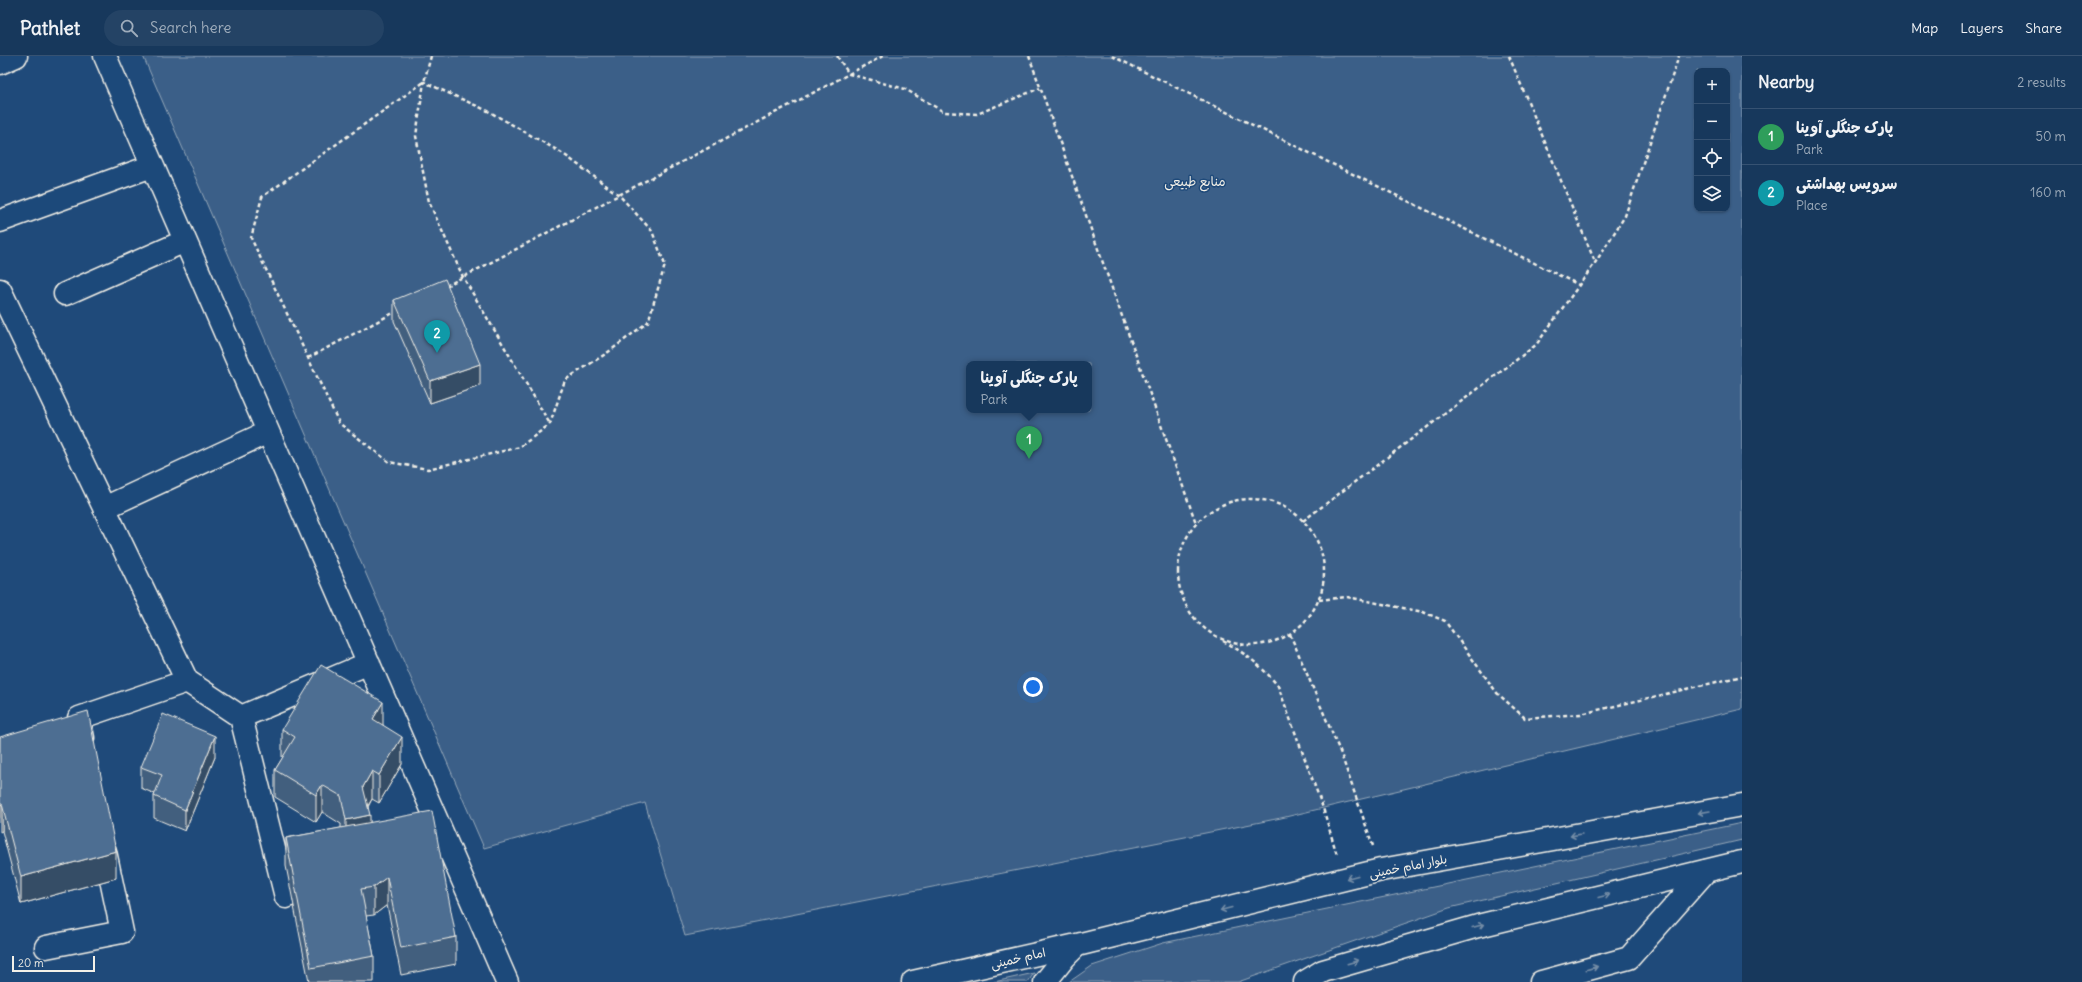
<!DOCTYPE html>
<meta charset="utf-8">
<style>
body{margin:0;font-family:Delius,"Playpen Sans Arabic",sans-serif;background:#244365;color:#f1f3f6}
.controls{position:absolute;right:12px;top:12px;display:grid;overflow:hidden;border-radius:8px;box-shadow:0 1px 3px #0004}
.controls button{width:36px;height:36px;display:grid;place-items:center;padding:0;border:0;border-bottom:1px solid #365272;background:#17385c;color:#f1f3f6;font:20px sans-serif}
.scale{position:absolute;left:12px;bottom:10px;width:83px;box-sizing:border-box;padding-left:4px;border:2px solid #f4f1e8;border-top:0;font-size:11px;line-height:14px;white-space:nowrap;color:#f4f1e8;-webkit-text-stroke:3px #1f4a7a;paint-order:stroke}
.you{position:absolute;left:1033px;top:631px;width:14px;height:14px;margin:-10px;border:3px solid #fff;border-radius:50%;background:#1a73e8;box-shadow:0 0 0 6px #1a73e833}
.badge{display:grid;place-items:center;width:26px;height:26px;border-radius:50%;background:#d6ab8b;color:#fff;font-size:13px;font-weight:700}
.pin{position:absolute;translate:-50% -33px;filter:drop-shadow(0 1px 2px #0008)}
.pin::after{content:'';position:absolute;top:21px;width:14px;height:12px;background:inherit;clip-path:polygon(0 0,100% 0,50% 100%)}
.popup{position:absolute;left:966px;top:305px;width:126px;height:52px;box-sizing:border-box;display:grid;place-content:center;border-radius:8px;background:#17385c;filter:drop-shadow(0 1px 3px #0005);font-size:13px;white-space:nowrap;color:#9eacbb}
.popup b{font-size:15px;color:#f1f3f6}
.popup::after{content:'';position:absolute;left:50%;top:100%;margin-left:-8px;border:8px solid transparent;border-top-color:#17385c}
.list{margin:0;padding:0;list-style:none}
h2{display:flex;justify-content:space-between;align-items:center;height:52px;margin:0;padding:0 16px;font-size:17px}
h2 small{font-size:13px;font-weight:400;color:#9eacbb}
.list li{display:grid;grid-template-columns:26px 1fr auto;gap:12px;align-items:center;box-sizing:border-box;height:56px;padding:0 16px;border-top:1px solid #365272}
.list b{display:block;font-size:15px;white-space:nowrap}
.list p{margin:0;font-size:13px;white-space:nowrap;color:#9eacbb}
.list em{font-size:13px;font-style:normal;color:#9eacbb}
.icon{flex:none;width:22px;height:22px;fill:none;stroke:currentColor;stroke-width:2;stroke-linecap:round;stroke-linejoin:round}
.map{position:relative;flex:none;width:1742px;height:926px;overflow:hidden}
header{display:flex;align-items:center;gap:24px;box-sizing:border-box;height:56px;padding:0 20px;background:#17385c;border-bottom:1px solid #365272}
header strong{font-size:19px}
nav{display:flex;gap:22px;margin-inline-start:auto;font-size:14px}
.search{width:280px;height:36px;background:#244365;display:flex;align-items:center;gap:10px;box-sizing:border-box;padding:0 14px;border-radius:22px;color:#9eacbb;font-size:15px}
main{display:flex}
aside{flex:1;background:#17385c}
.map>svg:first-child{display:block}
.green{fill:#3a5f88;stroke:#97a8b8;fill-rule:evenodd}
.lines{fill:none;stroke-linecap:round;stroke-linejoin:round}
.minor-casing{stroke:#f4f1e8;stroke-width:25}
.major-casing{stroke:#f4f1e8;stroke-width:25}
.path{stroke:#f4f1e8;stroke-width:2.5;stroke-dasharray:4 3;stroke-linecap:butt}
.minor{stroke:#1f4a7a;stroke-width:22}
.major{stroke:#1f4a7a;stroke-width:22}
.wall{fill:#425f7e;stroke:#f4f1e8}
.shaded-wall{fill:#364d66;stroke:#f4f1e8}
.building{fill:#4d6e92;stroke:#f4f1e8}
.oneway{stroke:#748da6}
.labels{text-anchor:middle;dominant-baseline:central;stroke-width:3;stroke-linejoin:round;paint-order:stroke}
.street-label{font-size:12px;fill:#f4f1e8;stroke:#1f4a7a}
.neighbourhood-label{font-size:13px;fill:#f4f1e8;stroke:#1f4a7a}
</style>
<header>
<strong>Pathlet</strong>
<div class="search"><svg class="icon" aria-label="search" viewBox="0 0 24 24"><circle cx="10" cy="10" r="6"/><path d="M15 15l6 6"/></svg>Search here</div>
<nav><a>Map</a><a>Layers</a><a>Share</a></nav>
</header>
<main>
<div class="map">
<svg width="1742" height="926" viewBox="0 0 1742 926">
<rect width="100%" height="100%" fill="#1f4a7a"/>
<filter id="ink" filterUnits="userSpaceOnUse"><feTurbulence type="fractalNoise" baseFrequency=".025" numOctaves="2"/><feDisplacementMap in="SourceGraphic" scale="8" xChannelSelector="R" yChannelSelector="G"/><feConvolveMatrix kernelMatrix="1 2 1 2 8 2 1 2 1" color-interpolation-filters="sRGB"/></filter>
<g filter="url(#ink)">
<!-- green -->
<path class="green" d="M143,0H1742V653L1281,762L685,880L645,747L484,792ZM1697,15H1727V153H1697ZM969,308H1089V354H969Z
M1742,767V784L1449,852L1238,926H1069L1092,910L1163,887Z
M1034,917L1028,926H994Z"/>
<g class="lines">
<defs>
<path id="minor" d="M105,0L507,926
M0,7L16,0
M0,165L152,110
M0,234L187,625L79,662L83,682
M65,238L185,185
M104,452L268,376
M187,625L241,661
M286,841L241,661L369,607
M46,891L122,876L105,795
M1541,926L1629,902L1706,815"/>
<path id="major" d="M913,926L1077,889L1381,814L1742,749
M1045,926L1065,901L1077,889
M1305,926L1323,915L1478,870L1742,806"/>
</defs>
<!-- minor casing -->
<use href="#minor" class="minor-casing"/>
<!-- major casing -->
<use href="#major" class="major-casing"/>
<!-- path -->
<path class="path" d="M431,0L424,26L262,141L251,182L339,367L389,406L428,413L520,391L550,368L565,324L607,297L648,266L665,209L652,175L619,139L562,97L488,55L424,26L416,80L429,146L463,221L550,368
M837,0L849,18L905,33L944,56L977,58L1040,32
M1029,0L1196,467
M1112,0L1579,229
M1509,0L1595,206
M446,230L883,0
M308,302L397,255
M1178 516a73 73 0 1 1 146 0a73 73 0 1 1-146 0Z
M1303,465L1536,289L1595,207L1625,160L1679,0
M1319,544L1347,541L1423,556L1445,565L1497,637L1525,662L1581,658L1742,620
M1290,578L1341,698L1373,790
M1223,585C1245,597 1262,610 1278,630L1323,752L1337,799"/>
<!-- minor -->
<use href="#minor" class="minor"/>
<!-- major -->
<use href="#major" class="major"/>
</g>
<!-- wall -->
<path class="wall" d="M394,244L480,330L430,347L394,265Z
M383,669L402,708L379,747L372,743L368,751L370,766L456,881V908L401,919L387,849L374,859L366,860L374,900V926H309L286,810V782L341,772V768L322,756L316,766L275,741V714L283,701H282V673Z
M0,681L116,822L21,848L2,775Z
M215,701L185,775L154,762V740L155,738L141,732V711Z"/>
<!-- shaded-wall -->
<path class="shaded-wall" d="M480,308V330L430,347V325Z
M383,646V674L373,663Z
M215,680V701L185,775V754Z
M402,681V708L379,747V719Z
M372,715V743L363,758V731Z
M322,729V756L316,766V739Z
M0,748H2V775L0,776Z
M370,759V787L346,792V764Z
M116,795V822L21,848V821Z
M387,821V849L374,859V831Z"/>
<!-- building -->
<path class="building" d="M445,223L480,308L430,325L394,244Z
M321,609L383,646L373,663L402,681L379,719L372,715L363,731L370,759L346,764L341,740L322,729L316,739L275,714L295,681L282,673Z
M88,655L116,795L21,821L2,748H0V681Z
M163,658L215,680L185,754L154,740L162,719L141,711Z
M432,755L456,881L401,892L387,821L374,831L361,833L374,900L311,912L286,782Z"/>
<!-- one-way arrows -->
<defs><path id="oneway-shaft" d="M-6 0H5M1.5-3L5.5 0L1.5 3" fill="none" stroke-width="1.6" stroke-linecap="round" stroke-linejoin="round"/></defs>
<g class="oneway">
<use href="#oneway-shaft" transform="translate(1704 756) rotate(170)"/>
<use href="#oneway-shaft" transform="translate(1576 779) rotate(170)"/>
<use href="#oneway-shaft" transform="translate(1352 821) rotate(165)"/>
<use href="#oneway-shaft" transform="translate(1604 840) rotate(-14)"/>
<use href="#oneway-shaft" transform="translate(1226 853) rotate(166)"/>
<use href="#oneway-shaft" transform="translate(1478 870) rotate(-15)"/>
<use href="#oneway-shaft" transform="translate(1353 906) rotate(-16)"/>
<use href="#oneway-shaft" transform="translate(1592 912) rotate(-16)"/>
</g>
</g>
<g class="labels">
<!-- street labels -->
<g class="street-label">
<text transform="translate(1408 810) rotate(-11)">بلوار امام خمینی</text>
<text transform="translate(1018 902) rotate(-13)">امام خمینی</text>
</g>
<!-- neighbourhood labels -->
<g class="neighbourhood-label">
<text x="1195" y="125">منابع طبیعی</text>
</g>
</g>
</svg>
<div class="controls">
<button>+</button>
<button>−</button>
<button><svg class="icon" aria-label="locate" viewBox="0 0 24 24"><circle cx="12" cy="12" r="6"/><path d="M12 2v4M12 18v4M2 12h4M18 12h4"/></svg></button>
<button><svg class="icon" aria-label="layers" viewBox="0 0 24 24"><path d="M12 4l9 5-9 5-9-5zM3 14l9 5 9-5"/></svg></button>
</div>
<div class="scale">20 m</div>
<div class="you"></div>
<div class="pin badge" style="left:1029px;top:403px;background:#2e9e5b">1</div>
<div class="popup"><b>پارک جنگلی آوینا</b>Park</div>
<div class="pin badge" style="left:437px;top:297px;background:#0f9aa8">2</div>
</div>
<aside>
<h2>Nearby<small>2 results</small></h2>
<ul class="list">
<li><span class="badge" style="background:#2e9e5b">1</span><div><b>پارک جنگلی آوینا</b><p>Park</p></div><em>50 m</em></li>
<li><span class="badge" style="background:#0f9aa8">2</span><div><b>سرویس بهداشتی</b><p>Place</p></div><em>160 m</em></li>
</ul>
</aside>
</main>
